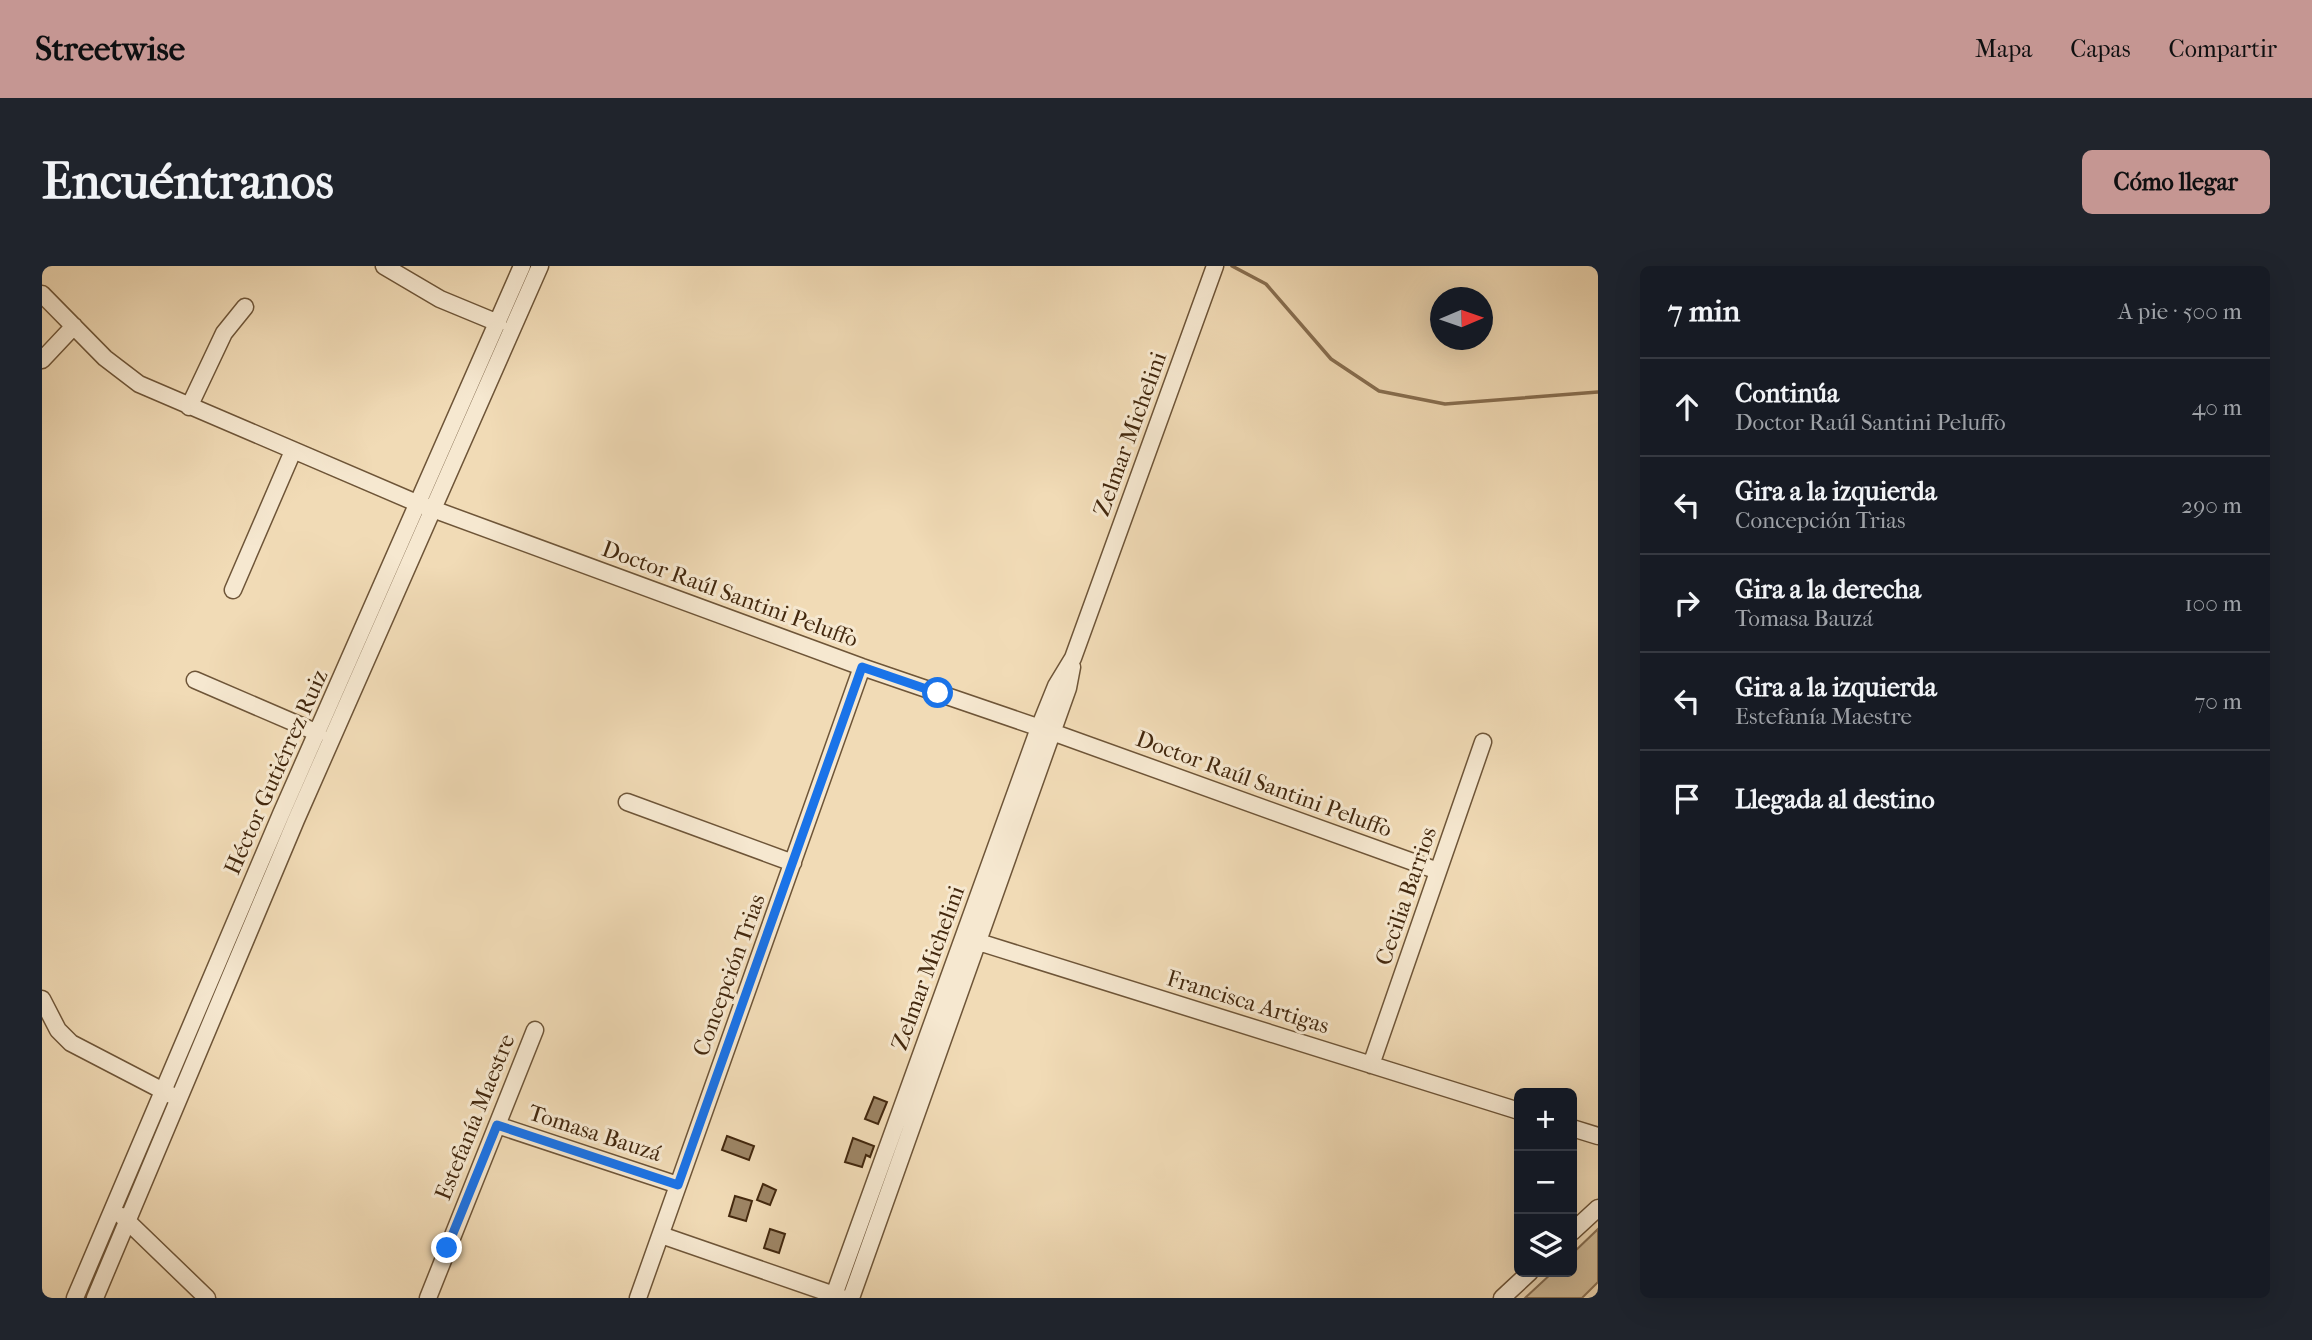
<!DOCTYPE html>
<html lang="es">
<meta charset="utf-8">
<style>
body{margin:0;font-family:"IM FELL French Canon",serif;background:#20242c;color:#f1f3f6}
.controls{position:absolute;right:21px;bottom:21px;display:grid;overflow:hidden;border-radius:10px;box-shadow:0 7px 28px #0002}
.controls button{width:63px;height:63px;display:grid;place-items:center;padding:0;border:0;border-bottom:2px solid #363941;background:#171b24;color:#f1f3f6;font:35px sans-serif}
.compass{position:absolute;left:1388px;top:21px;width:63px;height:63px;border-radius:50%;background:#171b24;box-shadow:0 7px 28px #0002;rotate:88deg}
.stop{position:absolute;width:21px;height:21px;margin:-16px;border:5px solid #1a73e8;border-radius:50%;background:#fff}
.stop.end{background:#1a73e8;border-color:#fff;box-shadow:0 2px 7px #0008}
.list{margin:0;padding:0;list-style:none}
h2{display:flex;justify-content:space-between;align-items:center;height:91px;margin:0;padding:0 28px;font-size:30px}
h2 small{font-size:23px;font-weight:400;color:#9ea1a6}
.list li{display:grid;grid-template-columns:46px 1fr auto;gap:21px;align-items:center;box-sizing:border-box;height:98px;padding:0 28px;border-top:2px solid #363941}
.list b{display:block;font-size:26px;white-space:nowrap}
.list p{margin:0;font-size:23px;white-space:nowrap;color:#9ea1a6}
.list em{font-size:23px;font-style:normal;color:#9ea1a6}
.icon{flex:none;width:38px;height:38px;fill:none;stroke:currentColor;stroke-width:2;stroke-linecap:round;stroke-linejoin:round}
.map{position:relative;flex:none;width:1556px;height:1032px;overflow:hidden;border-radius:10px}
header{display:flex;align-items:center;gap:42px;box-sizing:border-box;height:98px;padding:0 35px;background:#c59692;color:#111}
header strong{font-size:33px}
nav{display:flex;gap:38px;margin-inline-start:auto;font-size:24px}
.intro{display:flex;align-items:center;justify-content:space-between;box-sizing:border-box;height:168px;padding:0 42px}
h1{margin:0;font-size:49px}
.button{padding:18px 32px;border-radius:10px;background:#c59692;color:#111;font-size:24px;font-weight:700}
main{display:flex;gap:42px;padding:0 42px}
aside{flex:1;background:#171b24;border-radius:10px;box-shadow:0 7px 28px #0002}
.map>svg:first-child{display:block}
.green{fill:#d3bd99;stroke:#8b7254;stroke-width:2}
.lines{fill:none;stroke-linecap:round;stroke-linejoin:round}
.stream{stroke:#886f51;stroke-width:3.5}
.building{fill:#9d8565;stroke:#43280e;stroke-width:2}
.minor-casing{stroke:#6e5538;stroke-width:19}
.minor{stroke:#f6e8d0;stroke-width:16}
.route{stroke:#1a73e8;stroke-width:9}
.labels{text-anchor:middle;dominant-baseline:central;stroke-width:6;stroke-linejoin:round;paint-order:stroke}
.street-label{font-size:23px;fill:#43280e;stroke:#f6e8d0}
</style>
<header>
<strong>Streetwise</strong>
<nav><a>Mapa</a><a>Capas</a><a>Compartir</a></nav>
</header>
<div class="intro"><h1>Encuéntranos</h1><a class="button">Cómo llegar</a></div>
<main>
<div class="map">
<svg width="1556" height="1032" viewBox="0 0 1556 1032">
<rect width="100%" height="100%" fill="#f1dbb6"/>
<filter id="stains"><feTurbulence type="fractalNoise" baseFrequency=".00286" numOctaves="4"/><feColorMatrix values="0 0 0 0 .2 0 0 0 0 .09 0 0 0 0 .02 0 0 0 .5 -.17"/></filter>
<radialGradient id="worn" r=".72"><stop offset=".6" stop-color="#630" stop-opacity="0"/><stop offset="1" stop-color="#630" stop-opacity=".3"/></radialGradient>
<!-- green -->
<path class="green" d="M1556,963V1016L1540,1032H1483L1511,1006H1530V988Z"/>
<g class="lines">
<!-- stream -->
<path class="stream" d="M1190,0L1224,18L1289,93L1337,125L1403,138L1556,126"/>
</g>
<!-- building -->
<path class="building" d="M832,831L845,836L836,858L823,853Z
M685,870L712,880L707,894L680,884Z
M811,872L832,880L828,891L824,889L820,901L803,896Z
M721,918L734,924L728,939L715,934Z
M693,930L710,935L704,955L687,950Z
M728,963L743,968L737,987L722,982Z"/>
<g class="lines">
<defs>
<path id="minor" d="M342,0L398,33L456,57
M0,28L63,92L97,118L377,238L820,401L1010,466L1396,605
M0,94L32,60
M147,141L182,67L203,41
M191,324L251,185
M153,414L276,467
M585,536L751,597
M927,673L1477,845
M0,733L16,764L29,777L131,830
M1329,799L1441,476
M455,859L636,919
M1530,862L1556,870
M80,950L165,1032
M1530,966L1556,942
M619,969L801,1032
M33,1032L239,548L480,0
M53,1032L254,554L498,0
M386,1032L493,764
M596,1032L820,401
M791,1032L997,462L1014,420L1031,392L1173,0
M809,1032L1026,422L1030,401
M1460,1032L1488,1006"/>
</defs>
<!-- minor casing -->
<use href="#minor" class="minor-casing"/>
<!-- minor -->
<use href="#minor" class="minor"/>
</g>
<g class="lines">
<!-- route -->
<path class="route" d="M405,982L455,859L636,919L820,401L896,427"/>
</g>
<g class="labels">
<!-- street labels -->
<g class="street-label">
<text transform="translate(1088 168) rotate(-70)">Zelmar Michelini</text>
<text transform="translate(688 328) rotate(20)">Doctor Raúl Santini Peluffo</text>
<text transform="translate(234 506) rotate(-66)">Héctor Gutiérrez Ruiz</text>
<text transform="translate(1222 518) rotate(20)">Doctor Raúl Santini Peluffo</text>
<text transform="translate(1364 630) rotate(-71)">Cecilia Barrios</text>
<text transform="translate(886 702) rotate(-70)">Zelmar Michelini</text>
<text transform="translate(687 709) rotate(-70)">Concepción Trias</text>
<text transform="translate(1206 736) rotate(17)">Francisca Artigas</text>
<text transform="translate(433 851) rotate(-68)">Estefanía Maestre</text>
<text transform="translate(553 867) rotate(18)">Tomasa Bauzá</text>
</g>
</g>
<rect width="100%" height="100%" filter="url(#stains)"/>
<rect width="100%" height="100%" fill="url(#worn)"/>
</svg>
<div class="controls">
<button>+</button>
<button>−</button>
<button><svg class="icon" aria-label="layers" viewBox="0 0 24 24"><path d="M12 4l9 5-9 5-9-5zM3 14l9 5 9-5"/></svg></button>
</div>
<svg class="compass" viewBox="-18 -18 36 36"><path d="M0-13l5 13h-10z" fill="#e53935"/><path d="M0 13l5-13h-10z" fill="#9ea1a6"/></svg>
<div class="stop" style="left:896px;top:427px"></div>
<div class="stop end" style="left:405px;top:982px"></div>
</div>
<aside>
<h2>7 min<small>A pie · 500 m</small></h2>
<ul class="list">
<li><svg class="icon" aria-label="ahead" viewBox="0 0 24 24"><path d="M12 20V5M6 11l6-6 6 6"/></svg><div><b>Continúa</b><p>Doctor Raúl Santini Peluffo</p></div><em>40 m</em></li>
<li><svg class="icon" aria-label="left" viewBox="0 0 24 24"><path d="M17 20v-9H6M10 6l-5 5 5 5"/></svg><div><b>Gira a la izquierda</b><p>Concepción Trias</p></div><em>290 m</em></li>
<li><svg class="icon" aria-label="right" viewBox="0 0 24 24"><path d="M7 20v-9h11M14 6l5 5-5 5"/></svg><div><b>Gira a la derecha</b><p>Tomasa Bauzá</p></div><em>100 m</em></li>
<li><svg class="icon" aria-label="left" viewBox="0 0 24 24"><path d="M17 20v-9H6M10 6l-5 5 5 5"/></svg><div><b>Gira a la izquierda</b><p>Estefanía Maestre</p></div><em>70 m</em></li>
<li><svg class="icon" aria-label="arrive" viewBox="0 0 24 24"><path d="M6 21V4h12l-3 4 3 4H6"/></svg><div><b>Llegada al destino</b></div></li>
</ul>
</aside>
</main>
